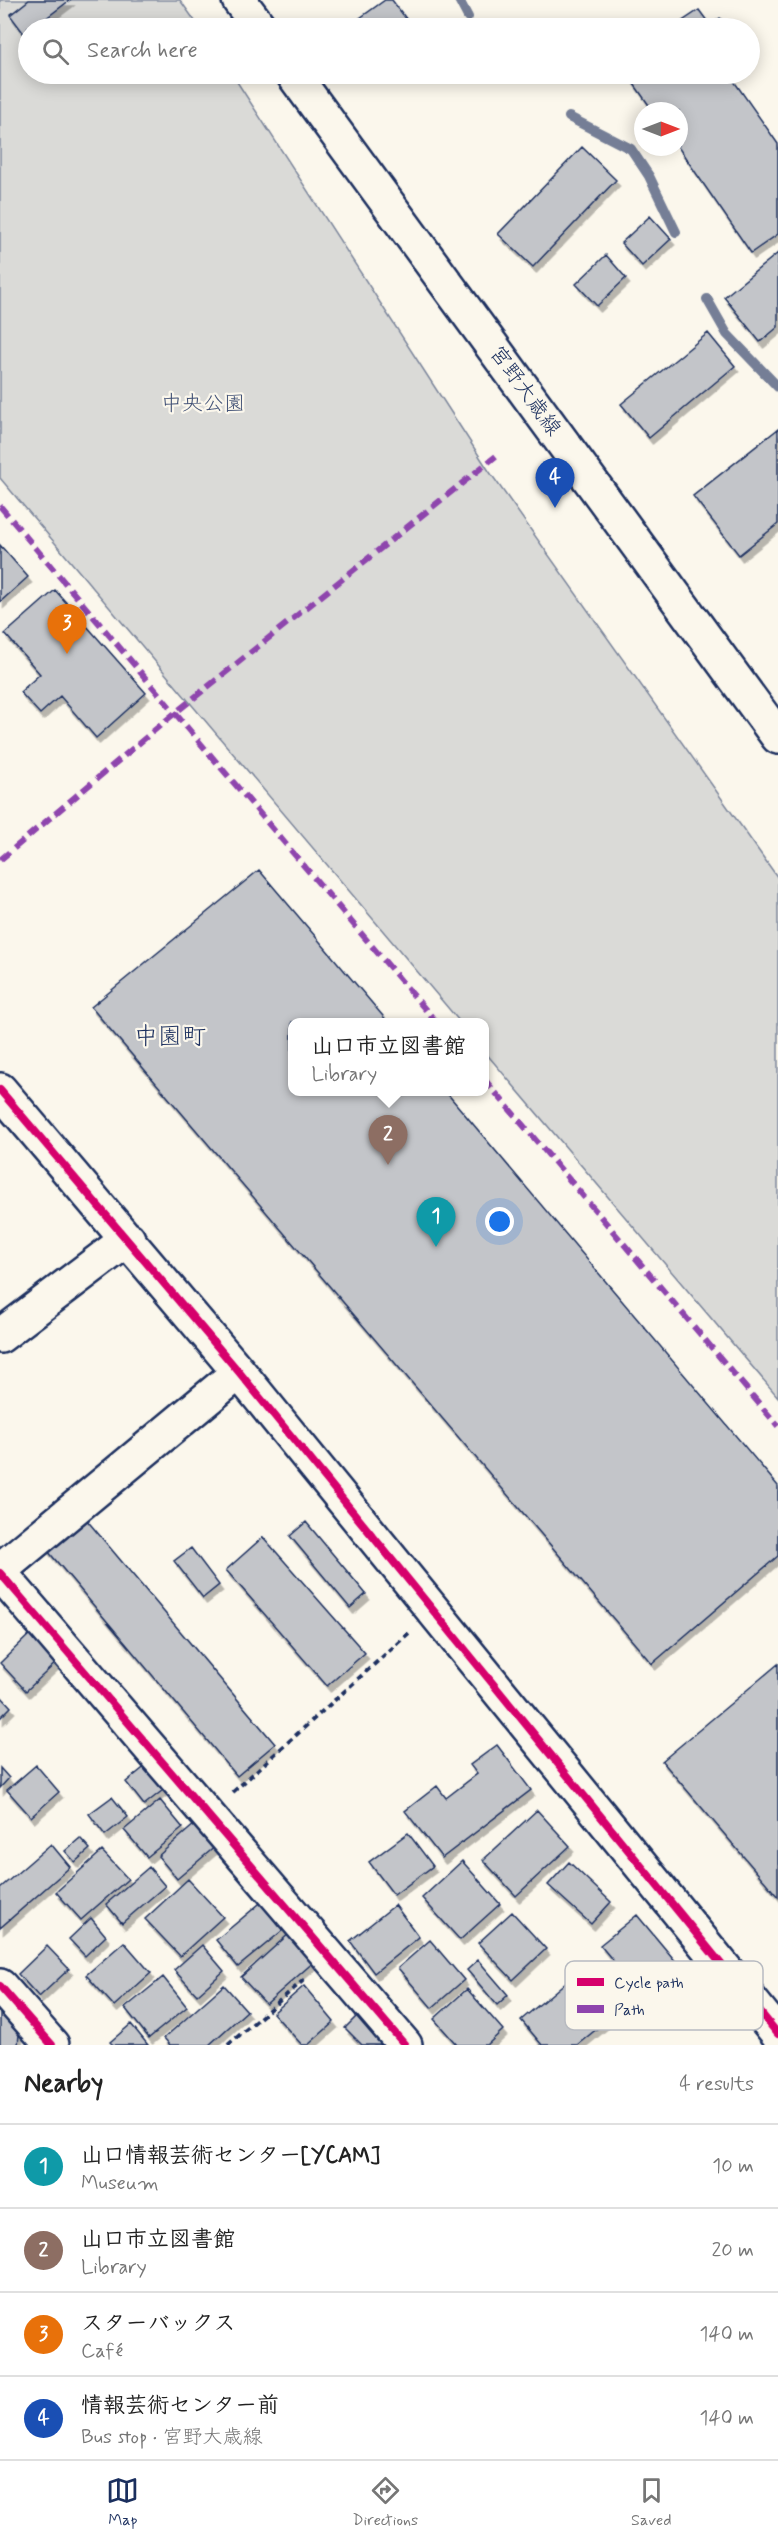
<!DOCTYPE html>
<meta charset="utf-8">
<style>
body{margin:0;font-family:Mynerve,"Klee One",sans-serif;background:#f6f6f6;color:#222}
.compass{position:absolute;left:634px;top:102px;width:54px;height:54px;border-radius:50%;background:#fff;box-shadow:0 3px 15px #0003;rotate:90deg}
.you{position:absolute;left:500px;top:1222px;width:21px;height:21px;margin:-15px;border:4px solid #fff;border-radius:50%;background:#1a73e8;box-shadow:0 0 0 9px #1a73e833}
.badge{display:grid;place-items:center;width:39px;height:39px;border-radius:50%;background:#1b2f5e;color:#fff;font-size:20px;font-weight:700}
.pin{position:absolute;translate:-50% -50px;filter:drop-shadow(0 2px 3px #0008)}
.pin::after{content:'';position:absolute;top:32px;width:21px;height:18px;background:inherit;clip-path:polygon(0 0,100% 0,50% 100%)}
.popup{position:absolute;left:288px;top:1018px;width:201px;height:78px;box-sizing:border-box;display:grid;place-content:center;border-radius:12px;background:#fff;filter:drop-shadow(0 2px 4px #0005);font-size:20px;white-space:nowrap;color:#767676}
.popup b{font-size:22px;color:#222}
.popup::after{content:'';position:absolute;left:50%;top:100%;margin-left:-12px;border:12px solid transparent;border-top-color:#fff}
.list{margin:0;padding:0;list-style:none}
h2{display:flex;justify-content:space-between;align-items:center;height:78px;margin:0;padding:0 24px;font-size:26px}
h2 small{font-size:20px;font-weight:400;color:#767676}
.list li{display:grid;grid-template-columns:39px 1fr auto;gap:18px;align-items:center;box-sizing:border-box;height:84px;padding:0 24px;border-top:2px solid #e0e0e0}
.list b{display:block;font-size:22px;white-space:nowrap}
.list p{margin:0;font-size:20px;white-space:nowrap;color:#767676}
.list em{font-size:20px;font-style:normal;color:#767676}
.icon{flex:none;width:33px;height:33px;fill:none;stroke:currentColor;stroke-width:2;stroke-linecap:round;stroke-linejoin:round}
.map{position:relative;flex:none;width:778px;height:2045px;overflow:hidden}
.search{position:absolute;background:#fff;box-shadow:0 3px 15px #0003;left:18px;right:18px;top:18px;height:66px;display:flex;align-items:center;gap:15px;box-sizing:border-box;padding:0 21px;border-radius:33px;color:#767676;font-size:22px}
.sheet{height:414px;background:#fff}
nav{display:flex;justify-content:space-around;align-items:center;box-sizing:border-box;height:84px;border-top:2px solid #e0e0e0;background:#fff;font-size:16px;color:#767676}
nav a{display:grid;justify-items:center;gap:3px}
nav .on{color:#1b2f5e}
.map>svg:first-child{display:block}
.green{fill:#dadad7;stroke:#7a849a;stroke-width:1.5}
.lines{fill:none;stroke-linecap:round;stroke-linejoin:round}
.stream{stroke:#747e96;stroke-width:10}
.building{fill:#c3c5c9;stroke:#1b2f5e;stroke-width:1.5;filter:url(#shadow)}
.minor-casing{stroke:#1b2f5e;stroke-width:38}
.major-casing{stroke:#1b2f5e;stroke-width:38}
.path{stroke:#1b2f5e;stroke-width:4;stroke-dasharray:6 4.5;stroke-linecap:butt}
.minor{stroke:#fbf7ec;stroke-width:33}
.major{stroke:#fbf7ec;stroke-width:33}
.quiet{stroke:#8e44ad;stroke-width:6;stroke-dasharray:12 6;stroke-linecap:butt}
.cycleway-casing{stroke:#fbf7ec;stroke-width:11}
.cycleway{stroke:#d6006c;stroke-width:8}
.labels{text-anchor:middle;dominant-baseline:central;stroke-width:4.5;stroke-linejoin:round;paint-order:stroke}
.street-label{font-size:21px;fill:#1b2f5e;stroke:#fbf7ec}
.park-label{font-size:21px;fill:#415176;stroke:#fbf7ec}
.quarter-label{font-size:24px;fill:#1b2f5e;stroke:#fbf7ec}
.key{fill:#fbf7ec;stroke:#b8bbc1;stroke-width:1.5}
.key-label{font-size:16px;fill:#1b2f5e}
</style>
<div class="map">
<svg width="778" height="2045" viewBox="0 0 778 2045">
<defs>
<filter id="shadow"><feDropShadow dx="3.5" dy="6" stdDeviation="0" flood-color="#0004"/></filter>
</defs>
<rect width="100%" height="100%" fill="#fbf7ec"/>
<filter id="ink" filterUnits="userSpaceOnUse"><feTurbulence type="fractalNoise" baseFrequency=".0167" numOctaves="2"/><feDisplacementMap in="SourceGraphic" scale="12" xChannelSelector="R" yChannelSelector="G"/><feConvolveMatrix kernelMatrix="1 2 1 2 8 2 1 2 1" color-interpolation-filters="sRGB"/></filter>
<g filter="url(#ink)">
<!-- green -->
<path class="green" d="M0,0H180L200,28H28V74H232L489,471L778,878V1397L484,1051V1022H460L0,478Z"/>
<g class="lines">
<!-- stream -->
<path class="stream" d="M459,0L468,17
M569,117L631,149L649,176L676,232
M707,299L727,334L778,387"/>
</g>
<!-- building -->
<path class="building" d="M29,0H70L33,28H28L25,35L10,15Z
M385,0H392L413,28H346Z
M699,10L710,25L720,18L727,28H672Z
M627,74H729L778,144V234L751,253L678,147L679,111H653Z
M582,147L616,180L533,267L498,234Z
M650,216L671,239L642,266L621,243Z
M778,253V327L760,342L724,297Z
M606,255L626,278L597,306L576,284Z
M708,333L735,366L649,438L621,404Z
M778,429V524L739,555L693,496Z
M0,545L28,577L0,602Z
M55,590L146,693L96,738L60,696L40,714L20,692L40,674L5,634Z
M259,870L388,1022H292V1092H446L778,1486V1556L652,1664L91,1007Z
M80,1512L275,1744L237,1776L42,1544Z
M306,1522L366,1594L350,1608L290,1536Z
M263,1537L365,1653L327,1686L226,1570Z
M191,1548L219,1585L203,1598L174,1561Z
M33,1631L60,1659L26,1691L0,1663Z
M778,1664V1897L662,1761Z
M0,1695L11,1707L0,1718Z
M497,1745L531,1790L442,1858L405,1811L437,1786L446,1798L477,1774L470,1765Z
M153,1760L172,1783L144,1805L126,1782Z
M36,1765L59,1792L31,1817L7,1790Z
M0,1768L9,1778L0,1788Z
M112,1797L128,1817L105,1835L89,1814Z
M160,1800L183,1828L147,1857L124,1830Z
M537,1810L570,1846L516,1896L483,1860Z
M203,1817L223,1840L177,1879L158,1856Z
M408,1833L433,1866L394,1895L369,1862Z
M80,1838L90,1849L75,1862L65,1851Z
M51,1844L70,1867L0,1928V1888Z
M102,1851L128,1879L81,1920L56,1892Z
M462,1861L500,1904L460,1940L422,1898Z
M569,1862L611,1902L591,1924L548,1885Z
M149,1867L165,1886L122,1923L106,1904Z
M188,1879L223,1917L180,1956L145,1919Z
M265,1899L288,1926L238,1967L216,1940Z
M395,1905L419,1937L374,1973L350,1941Z
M512,1912L546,1949L513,1980L478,1943Z
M637,1915L677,1963L640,1993L600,1945Z
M91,1918L106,1936L85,1956L69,1939Z
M291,1932L316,1960L266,2004L241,1977Z
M430,1940L464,1980L432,2008L398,1968Z
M124,1942L151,1973L114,2006L86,1975Z
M202,1945L224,1971L197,1995L174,1970Z
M47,1946L69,1969L39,1997L18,1974Z
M478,1960L508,1995L497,2005L467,1970Z
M573,1976L609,2019L577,2045H542L521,2020Z
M163,1977L187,2007L149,2038L125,2008Z
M224,1985L247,2011L209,2045H170L164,2038Z
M304,1986L334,2022L308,2045H302L273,2013Z
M467,1989L503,2030L487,2045H457L434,2019Z
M0,2003L20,2024L18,2045H0Z
M363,2010L388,2045H362L345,2028Z
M131,2024L148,2045H113L110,2042Z"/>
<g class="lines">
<defs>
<path id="minor" d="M0,1090L239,1372L778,2034
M0,1336L128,1239
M0,1570L239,1372
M0,1573L405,2045
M0,1986L52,2045"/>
<path id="major" d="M239,0L260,28
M293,74L778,737"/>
</defs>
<!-- minor casing -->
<use href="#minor" class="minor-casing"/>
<!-- major casing -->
<use href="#major" class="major-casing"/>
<!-- path -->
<path class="path" d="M233,1792L410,1632
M228,2045L305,1979"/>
<!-- minor -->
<use href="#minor" class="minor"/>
<!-- major -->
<use href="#major" class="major"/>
<!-- quiet -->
<path class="quiet" d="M0,506L436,1022
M0,860L175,713L496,456
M484,1079L778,1426"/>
<defs>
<path id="cycleway" d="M0,1090L239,1372L778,2034
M0,1573L405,2045
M0,1986L52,2045"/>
</defs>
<!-- cycleway casing -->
<use href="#cycleway" class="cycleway-casing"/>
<!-- cycleway -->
<use href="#cycleway" class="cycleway"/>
</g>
</g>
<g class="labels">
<!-- street labels -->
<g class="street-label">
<text transform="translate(525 391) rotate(54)">宮野大歳線</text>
</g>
<!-- park labels -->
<g class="park-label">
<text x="203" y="404">中央公園</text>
</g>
<!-- quarter labels -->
<g class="quarter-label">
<text x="170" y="1037">中園町</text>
</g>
</g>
<!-- legend -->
<rect x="565" y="1961" width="198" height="69" rx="9" class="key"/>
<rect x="577" y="1978" width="27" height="8" fill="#d6006c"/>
<rect x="577" y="2005" width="27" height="8" fill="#8e44ad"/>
<g class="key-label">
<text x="614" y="1988">Cycle path</text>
<text x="614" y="2015">Path</text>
</g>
</svg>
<svg class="compass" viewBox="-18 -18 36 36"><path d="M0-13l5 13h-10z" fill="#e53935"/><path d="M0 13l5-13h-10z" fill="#767676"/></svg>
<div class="you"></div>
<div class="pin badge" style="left:436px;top:1247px;background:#0f9aa8">1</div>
<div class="pin badge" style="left:388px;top:1165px;background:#8d6e63">2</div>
<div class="popup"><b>山口市立図書館</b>Library</div>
<div class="pin badge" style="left:67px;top:654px;background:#e8710a">3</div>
<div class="pin badge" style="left:555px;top:508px;background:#1a4fb4">4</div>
<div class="search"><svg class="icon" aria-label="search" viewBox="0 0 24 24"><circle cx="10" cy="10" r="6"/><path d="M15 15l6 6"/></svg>Search here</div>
</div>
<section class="sheet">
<h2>Nearby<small>4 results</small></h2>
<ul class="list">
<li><span class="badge" style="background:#0f9aa8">1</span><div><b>山口情報芸術センター[YCAM]</b><p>Museum</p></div><em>10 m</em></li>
<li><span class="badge" style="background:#8d6e63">2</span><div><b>山口市立図書館</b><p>Library</p></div><em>20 m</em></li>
<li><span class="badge" style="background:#e8710a">3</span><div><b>スターバックス</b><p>Café</p></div><em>140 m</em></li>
<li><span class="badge" style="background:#1a4fb4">4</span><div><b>情報芸術センター前</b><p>Bus stop · 宮野大歳線</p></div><em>140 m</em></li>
</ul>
</section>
<nav>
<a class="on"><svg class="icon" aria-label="map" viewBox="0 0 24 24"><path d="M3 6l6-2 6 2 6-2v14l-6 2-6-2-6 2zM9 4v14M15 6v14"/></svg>Map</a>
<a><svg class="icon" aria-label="directions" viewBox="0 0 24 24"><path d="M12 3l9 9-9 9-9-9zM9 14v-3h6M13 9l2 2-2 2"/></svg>Directions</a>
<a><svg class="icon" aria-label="saved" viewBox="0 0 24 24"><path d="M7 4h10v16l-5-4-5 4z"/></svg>Saved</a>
</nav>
